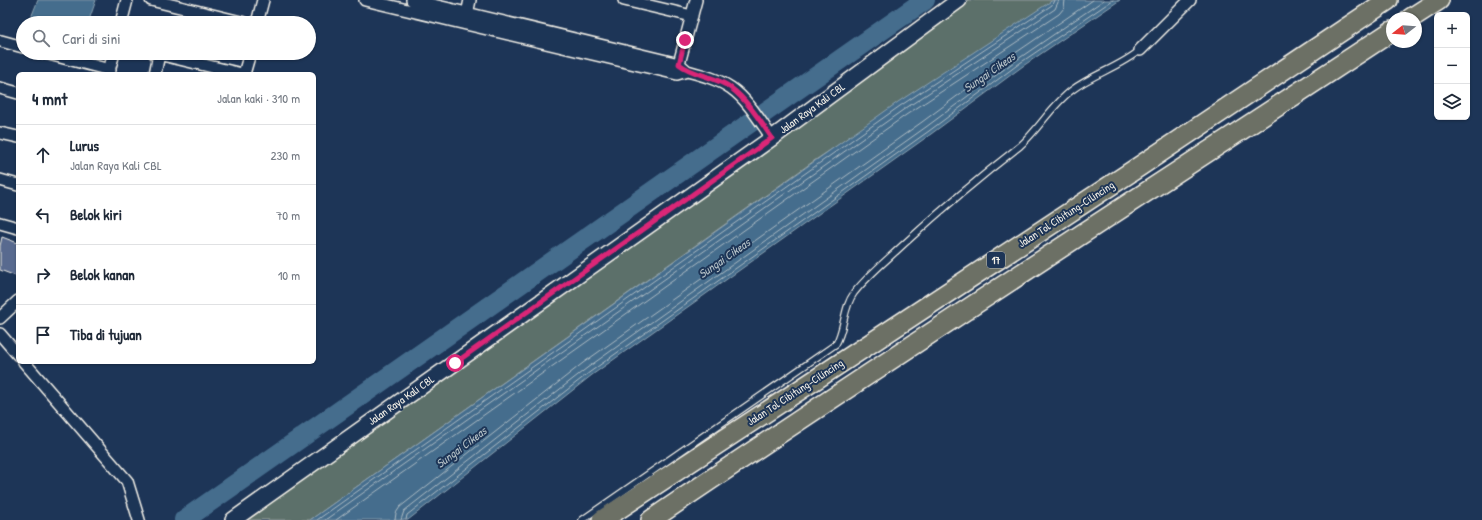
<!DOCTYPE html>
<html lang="id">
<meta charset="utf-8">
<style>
body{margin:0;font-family:"Patrick Hand",sans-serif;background:#f6f6f7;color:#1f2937}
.controls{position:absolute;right:12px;top:12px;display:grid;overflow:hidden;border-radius:6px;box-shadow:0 1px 3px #0004}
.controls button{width:36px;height:36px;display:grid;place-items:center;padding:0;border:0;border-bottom:1px solid #e0e1e3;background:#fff;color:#1f2937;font:20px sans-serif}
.compass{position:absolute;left:1386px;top:12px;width:36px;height:36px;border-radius:50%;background:#fff;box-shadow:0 1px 3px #0004;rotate:253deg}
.stop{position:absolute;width:12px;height:12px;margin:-9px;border:3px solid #db2777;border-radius:50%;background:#fff}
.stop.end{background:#db2777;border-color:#fff;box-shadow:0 1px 4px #0008}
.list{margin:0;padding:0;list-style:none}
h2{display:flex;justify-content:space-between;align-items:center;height:52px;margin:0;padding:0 16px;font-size:17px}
h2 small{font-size:13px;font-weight:400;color:#747a83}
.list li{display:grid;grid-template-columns:26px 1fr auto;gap:12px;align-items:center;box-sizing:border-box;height:60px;padding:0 16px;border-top:1px solid #e0e1e3}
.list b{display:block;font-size:15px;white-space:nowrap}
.list p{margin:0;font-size:13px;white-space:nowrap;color:#747a83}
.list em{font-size:13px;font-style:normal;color:#747a83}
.icon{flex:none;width:22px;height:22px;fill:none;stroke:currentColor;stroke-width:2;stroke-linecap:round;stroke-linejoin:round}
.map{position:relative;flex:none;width:1482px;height:520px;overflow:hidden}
.search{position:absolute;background:#fff;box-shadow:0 1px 3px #0004;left:16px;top:16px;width:300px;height:44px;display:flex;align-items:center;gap:10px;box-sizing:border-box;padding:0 14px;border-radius:22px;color:#747a83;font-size:15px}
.panel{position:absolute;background:#fff;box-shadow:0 1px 3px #0004;left:16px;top:72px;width:300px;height:292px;border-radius:6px}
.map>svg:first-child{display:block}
.green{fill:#5c706b;stroke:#a8b0aa}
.water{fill:#456d8d;stroke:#8ba2b1}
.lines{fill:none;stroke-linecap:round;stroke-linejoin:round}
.shore{stroke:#aebcc4;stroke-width:1}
.river{stroke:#456d8d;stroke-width:20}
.building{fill:#596b8f;stroke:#f4f1e8}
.lane-casing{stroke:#f4f1e8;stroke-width:8}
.street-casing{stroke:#f4f1e8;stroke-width:14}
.secondary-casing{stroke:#f4f1e8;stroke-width:18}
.highway-casing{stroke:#f4f1e8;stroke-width:22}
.lane{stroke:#1d3557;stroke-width:5.5}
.street{stroke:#1d3557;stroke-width:11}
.secondary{stroke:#1d3557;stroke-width:15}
.highway{stroke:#6c7065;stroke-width:19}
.route{stroke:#db2777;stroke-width:5}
.labels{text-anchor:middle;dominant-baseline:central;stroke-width:4;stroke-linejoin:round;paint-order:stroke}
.shield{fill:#1d3557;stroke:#b4b9bc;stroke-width:1}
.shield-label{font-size:10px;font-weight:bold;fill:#f4f1e8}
.street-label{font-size:11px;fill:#f4f1e8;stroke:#1d3557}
.water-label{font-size:12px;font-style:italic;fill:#b7c3c8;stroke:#1d3557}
</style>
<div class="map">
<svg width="1482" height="520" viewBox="0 0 1482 520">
<rect width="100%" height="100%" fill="#1d3557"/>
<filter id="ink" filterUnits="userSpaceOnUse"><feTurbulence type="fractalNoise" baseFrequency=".025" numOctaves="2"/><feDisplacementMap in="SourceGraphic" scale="8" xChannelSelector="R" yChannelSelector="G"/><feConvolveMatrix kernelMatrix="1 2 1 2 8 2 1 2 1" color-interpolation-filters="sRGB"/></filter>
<g filter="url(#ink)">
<!-- green -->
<path class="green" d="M959,0H1055L814,161L310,520H233Z"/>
<!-- water -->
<path class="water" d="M38,0H96L88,23L34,22L32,15Z
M1053,0H1120L1023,66L931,134L592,375L408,520H310L898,102Z"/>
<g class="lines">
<!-- shore -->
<path class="shore" d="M317,520L900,106L1052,5L1054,0
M325,520L903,110L1055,9L1059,0
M336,520L906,115L1059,14L1064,8L1065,0
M395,520L396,513L400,507L583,363L922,122L1014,54L1093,0
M401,520L404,511L587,368L926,127L1018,59L1104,0
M406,520L407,515L590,372L929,131L1020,63L1113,0"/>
<!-- river -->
<path class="river" d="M184,520C432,348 677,172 925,0"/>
</g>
<!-- building -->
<path class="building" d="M2,237L18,243V270L16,276L0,270V246Z"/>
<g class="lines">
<defs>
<path id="lane" d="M582,520L836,344C845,328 843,308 854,293C868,275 887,260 904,244C941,210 980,177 1020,146C1039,129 1051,106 1072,90C1093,74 1120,67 1140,50"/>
<path id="street" d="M151,0L245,23
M365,0L677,74L687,71L679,64L412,0
M624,0L692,16
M466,19L470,0
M121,23L127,0
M257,23L263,0
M1,41L23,47
M1140,50L1190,0
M45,53L110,70
M154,53L242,74
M677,71L696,0
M687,71C702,75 718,79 731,88C748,100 760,121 772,138
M108,74L114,53
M155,74L159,54
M244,74L250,53
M0,88L18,93
M0,133L18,137
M0,180L18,185
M0,223L18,228
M0,318L18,301
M0,334L18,355
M24,362L127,481L139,520"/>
<path id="secondary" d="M233,520L772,138L959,0"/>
<path id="highway" d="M1411,18L1439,0
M602,520L1140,166L1388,0
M651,520C896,353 1145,194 1392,31"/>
</defs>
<!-- lane casing -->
<use href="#lane" class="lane-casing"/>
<!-- street casing -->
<use href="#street" class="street-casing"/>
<!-- secondary casing -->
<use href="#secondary" class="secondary-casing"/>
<!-- highway casing -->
<use href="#highway" class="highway-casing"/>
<!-- lane -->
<use href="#lane" class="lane"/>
<!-- street -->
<use href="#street" class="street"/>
<!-- secondary -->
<use href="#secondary" class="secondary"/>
<!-- highway -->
<use href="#highway" class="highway"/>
</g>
</g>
<g class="lines" filter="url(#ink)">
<!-- route -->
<path class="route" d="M455,363L772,138C760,121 748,101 731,88C716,76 694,76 679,64L685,40"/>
</g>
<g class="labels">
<!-- shield labels -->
<rect class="shield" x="987" y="252" width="18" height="16" rx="3"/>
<g class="shield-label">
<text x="996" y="260">17</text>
</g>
<!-- street labels -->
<g class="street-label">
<text transform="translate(812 108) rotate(-36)">Jalan Raya Kali CBL</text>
<text transform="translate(1066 214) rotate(-33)">Jalan Tol Cibitung–Cilincing</text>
<text transform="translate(795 392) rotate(-33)">Jalan Tol Cibitung–Cilincing</text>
<text transform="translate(401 400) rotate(-35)">Jalan Raya Kali CBL</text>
</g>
<!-- water labels -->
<g class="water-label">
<text transform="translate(989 72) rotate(-35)">Sungai Cikeas</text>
<text transform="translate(724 258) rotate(-35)">Sungai Cikeas</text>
<text transform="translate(461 447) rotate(-37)">Sungai Cikeas</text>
</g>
</g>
</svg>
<div class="controls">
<button>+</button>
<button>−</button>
<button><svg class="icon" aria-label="layers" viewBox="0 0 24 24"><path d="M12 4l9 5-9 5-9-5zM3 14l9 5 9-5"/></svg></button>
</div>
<svg class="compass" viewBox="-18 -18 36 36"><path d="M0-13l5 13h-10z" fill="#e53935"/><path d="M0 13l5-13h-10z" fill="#747a83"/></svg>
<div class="stop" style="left:455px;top:363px"></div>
<div class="stop end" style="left:685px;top:40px"></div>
<div class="search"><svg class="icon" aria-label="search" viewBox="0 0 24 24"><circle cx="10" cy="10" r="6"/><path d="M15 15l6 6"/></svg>Cari di sini</div>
<section class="panel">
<h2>4 mnt<small>Jalan kaki · 310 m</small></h2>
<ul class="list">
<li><svg class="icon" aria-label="ahead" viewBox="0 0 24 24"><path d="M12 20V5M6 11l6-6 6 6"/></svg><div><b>Lurus</b><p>Jalan Raya Kali CBL</p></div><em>230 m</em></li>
<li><svg class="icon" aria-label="left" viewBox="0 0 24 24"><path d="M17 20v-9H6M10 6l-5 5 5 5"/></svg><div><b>Belok kiri</b></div><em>70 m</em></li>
<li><svg class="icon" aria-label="right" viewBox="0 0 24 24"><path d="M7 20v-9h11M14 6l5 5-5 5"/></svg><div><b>Belok kanan</b></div><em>10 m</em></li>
<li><svg class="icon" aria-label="arrive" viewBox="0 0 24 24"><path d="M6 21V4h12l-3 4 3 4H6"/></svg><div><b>Tiba di tujuan</b></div></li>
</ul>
</section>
</div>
